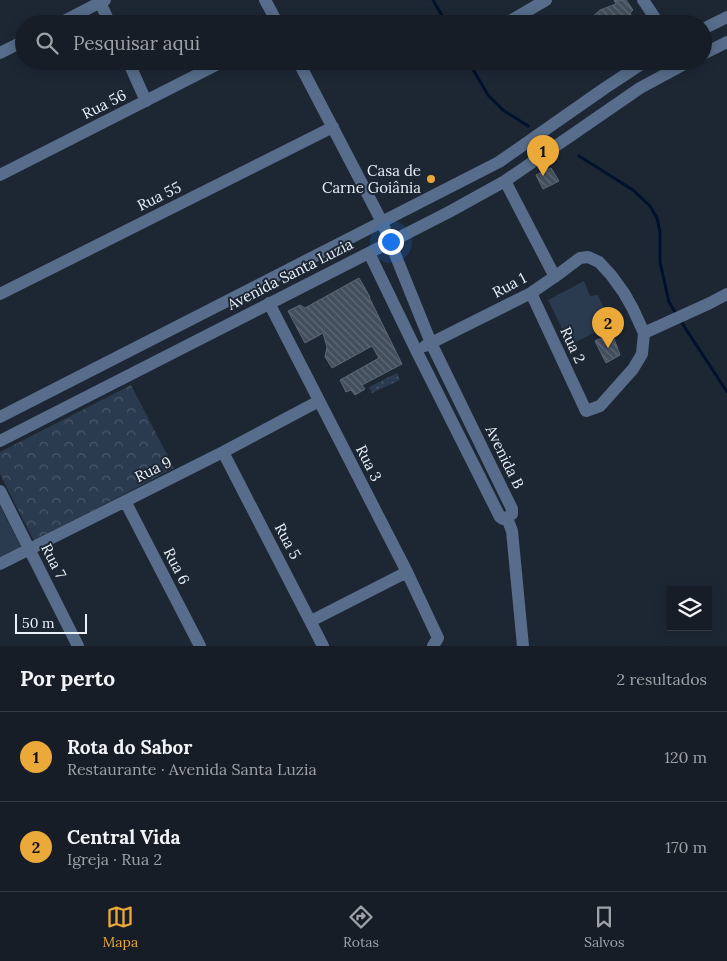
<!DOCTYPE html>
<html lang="pt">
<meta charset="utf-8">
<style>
body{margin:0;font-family:Lora,serif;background:#1f262f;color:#f1f3f6}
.controls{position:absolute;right:15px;bottom:15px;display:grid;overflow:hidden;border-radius:0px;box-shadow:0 2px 12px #0003}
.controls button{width:45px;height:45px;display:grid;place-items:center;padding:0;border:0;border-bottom:1px solid #353b44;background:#161d27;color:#f1f3f6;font:25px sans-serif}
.scale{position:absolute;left:15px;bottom:12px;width:72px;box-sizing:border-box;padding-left:5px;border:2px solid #e8eff8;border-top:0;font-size:14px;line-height:18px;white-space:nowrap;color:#e8eff8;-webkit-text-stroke:4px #1d2734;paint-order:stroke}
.you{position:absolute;left:390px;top:241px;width:18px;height:18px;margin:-12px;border:4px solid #fff;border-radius:50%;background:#1a73e8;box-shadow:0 0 0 8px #1a73e833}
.badge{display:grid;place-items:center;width:32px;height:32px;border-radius:50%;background:#eba93a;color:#111;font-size:16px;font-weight:700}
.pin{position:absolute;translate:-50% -41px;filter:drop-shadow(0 1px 2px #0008)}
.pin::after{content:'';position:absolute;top:26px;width:18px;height:15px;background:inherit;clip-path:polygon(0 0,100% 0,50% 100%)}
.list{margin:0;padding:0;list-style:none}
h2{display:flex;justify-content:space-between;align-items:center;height:65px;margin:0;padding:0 20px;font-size:21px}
h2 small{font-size:16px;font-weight:400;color:#9ea2a7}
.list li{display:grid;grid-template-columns:32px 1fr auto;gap:15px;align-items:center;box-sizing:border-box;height:90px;padding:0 20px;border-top:1px solid #353b44}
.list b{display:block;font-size:19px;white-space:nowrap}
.list p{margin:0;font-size:16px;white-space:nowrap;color:#9ea2a7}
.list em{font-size:16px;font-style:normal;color:#9ea2a7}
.icon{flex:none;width:28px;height:28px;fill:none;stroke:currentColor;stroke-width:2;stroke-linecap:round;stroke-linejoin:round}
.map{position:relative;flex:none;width:727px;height:646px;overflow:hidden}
.search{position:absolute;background:#161d27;box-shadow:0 2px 12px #0003;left:15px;right:15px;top:15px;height:55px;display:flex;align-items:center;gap:12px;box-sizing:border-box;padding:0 18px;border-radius:28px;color:#9ea2a7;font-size:19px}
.sheet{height:245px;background:#161d27}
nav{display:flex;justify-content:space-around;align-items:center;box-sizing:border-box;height:70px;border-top:1px solid #353b44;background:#161d27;font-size:14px;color:#9ea2a7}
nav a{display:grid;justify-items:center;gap:2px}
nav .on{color:#eba93a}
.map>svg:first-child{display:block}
.green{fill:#2a3a4f}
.forest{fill:url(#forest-crowns)}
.garden{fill:url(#garden-dots)}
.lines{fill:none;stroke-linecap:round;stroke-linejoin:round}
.stream{stroke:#00112c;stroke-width:3}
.building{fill:url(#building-back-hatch);stroke:#5b6777}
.minor{stroke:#576d8b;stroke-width:12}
.poi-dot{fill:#eba93a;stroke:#1d2734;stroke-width:2}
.labels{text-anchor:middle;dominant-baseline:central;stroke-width:4;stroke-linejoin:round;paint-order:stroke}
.street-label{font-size:15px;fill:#e8eff8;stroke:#1d2734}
.poi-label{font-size:15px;fill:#e8eff8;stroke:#1d2734;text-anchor:end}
</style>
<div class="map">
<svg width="727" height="646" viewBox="0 0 727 646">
<defs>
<pattern id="forest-crowns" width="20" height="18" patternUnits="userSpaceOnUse" patternTransform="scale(1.25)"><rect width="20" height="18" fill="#2a3a4f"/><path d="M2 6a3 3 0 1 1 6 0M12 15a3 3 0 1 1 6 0" fill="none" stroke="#495769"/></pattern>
<pattern id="garden-dots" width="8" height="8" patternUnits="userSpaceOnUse" patternTransform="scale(1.25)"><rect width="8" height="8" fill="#2a3a4f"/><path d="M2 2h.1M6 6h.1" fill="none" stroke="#495769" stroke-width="1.8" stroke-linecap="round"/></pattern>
<pattern id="building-back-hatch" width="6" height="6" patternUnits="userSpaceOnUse" patternTransform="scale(1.25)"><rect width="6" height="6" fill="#434e5d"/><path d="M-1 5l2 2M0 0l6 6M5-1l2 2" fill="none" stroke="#5e6875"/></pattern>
</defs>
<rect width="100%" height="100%" fill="#1d2734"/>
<!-- green -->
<path class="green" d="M584,281L590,296L598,295L604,309L600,313L605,327L570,345L548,300Z
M0,506L21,547L0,558Z"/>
<!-- forest -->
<path class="forest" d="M131,385L174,468L34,541L0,474V452Z"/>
<!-- garden -->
<path class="garden" d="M397,373L400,380L372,393L369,387Z"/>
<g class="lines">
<!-- stream -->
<path class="stream" d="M433,0L447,24
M468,61L488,95L503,110L528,126
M579,156L633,190L650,206L657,218L660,232V262L669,302L677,315
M680,320L727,392"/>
</g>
<!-- building -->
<path class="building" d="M614,0H626L633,10L630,13L637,24H584L600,10L616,4Z
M551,168L559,181L543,189L536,175Z
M359,278L370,297H369L402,364L362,385L365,389L355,395L351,390L346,392L340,380L379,358L372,346L332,368L325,357L327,347L323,333L305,343L288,311L300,305L305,308Z
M612,333L620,355L606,363L595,341Z"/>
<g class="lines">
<!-- minor -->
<path class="minor" d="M265,0L278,24
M643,0L659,24
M100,2L110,24
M58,24L105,0
M505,24L546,0
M703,29L727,17
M0,53L24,41
M703,54L727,42
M128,61L146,101
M298,61L382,222L431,343L512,509V514L509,516L503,519L500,517L416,350L369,253
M0,175L224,61
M505,181L555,277
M0,294L333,127
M269,303L407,572L438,638L433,646
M644,333L710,303L727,294
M425,346L531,293L560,273L580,258L588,257L599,262L611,275L624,293L633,309L644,333L642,354L633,369L600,406L586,411L531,293
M0,417L499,162L605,88L646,61
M0,441L449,212L505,181L640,88L690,61
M223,452L323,646
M0,491L78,646
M125,501L200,646
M507,518L512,531L523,646
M0,564L223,452L319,401
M311,621L407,572"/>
</g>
<!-- markers -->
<circle class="poi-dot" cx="431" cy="179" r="5"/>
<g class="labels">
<!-- street labels -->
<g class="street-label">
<text transform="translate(104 104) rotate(-27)">Rua 56</text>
<text transform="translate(159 196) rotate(-26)">Rua 55</text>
<text transform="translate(290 274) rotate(-27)">Avenida Santa Luzia</text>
<text transform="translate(509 285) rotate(-28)">Rua 1</text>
<text transform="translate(573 345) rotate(65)">Rua 2</text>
<text transform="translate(505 457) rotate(64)">Avenida B</text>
<text transform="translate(369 463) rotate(63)">Rua 3</text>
<text transform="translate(153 469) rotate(-26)">Rua 9</text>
<text transform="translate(288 541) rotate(62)">Rua 5</text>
<text transform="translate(54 561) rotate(63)">Rua 7</text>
<text transform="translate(177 566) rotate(63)">Rua 6</text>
</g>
<!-- poi labels -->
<g class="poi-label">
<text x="421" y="170">Casa de<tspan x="421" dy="17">Carne Goiânia</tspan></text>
</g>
</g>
</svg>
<div class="controls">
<button><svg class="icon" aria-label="layers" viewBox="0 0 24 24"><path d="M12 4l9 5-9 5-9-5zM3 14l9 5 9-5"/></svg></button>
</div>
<div class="scale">50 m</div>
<div class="you"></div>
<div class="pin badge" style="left:543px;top:176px">1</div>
<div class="pin badge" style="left:608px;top:348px">2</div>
<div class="search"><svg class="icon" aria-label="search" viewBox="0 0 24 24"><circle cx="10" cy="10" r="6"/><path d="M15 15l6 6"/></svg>Pesquisar aqui</div>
</div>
<section class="sheet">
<h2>Por perto<small>2 resultados</small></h2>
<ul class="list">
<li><span class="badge">1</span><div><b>Rota do Sabor</b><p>Restaurante · Avenida Santa Luzia</p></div><em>120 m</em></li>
<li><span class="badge">2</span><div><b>Central Vida</b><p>Igreja · Rua 2</p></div><em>170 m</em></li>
</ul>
</section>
<nav>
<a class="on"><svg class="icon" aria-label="map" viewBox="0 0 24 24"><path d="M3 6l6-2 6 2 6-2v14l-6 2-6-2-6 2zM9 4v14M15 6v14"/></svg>Mapa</a>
<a><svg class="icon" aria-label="directions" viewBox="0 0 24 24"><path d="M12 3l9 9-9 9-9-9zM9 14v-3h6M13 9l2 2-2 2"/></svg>Rotas</a>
<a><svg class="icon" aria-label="saved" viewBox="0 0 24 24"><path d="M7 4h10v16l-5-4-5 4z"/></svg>Salvos</a>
</nav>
